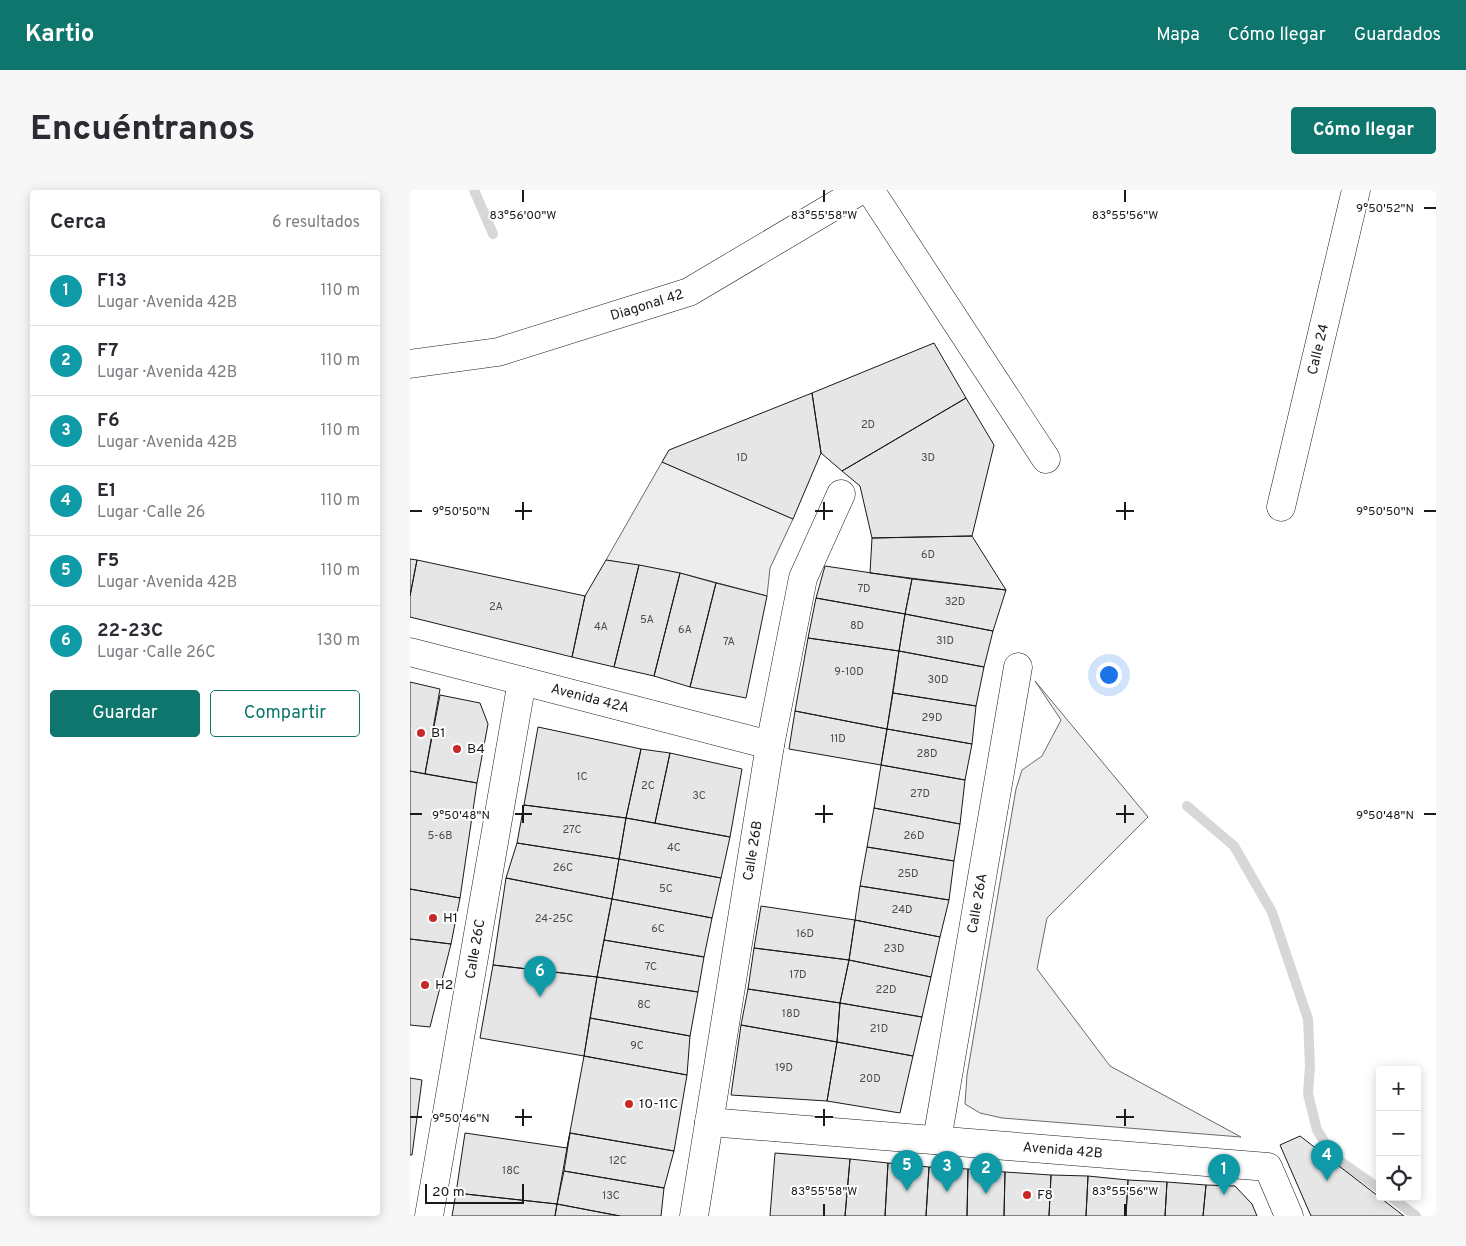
<!DOCTYPE html>
<html lang="es">
<meta charset="utf-8">
<style>
body{margin:0;font-family:Overpass,sans-serif;background:#f7f7f7;color:#2b2b33}
.controls{position:absolute;right:15px;bottom:15px;display:grid;overflow:hidden;border-radius:5px;box-shadow:0 2px 12px #0003}
.controls button{width:45px;height:45px;display:grid;place-items:center;padding:0;border:0;border-bottom:1px solid #e1e1e2;background:#fff;color:#2b2b33;font:25px sans-serif}
.scale{position:absolute;left:15px;bottom:12px;width:99px;box-sizing:border-box;padding-left:5px;border:2px solid #1a1a1a;border-top:0;font-size:14px;line-height:18px;white-space:nowrap;color:#1a1a1a;-webkit-text-stroke:4px #fff;paint-order:stroke}
.you{position:absolute;left:698px;top:484px;width:18px;height:18px;margin:-12px;border:4px solid #fff;border-radius:50%;background:#1a73e8;box-shadow:0 0 0 8px #1a73e833}
.badge{display:grid;place-items:center;width:32px;height:32px;border-radius:50%;background:#0f766e;color:#fff;font-size:16px;font-weight:700}
.pin{position:absolute;translate:-50% -41px;filter:drop-shadow(0 1px 2px #0008)}
.pin::after{content:'';position:absolute;top:26px;width:18px;height:15px;background:inherit;clip-path:polygon(0 0,100% 0,50% 100%)}
.list{margin:0;padding:0;list-style:none}
h2{display:flex;justify-content:space-between;align-items:center;height:65px;margin:0;padding:0 20px;font-size:21px}
h2 small{font-size:16px;font-weight:400;color:#7c7c81}
.list li{display:grid;grid-template-columns:32px 1fr auto;gap:15px;align-items:center;box-sizing:border-box;height:70px;padding:0 20px;border-top:1px solid #e1e1e2}
.list b{display:block;font-size:19px;white-space:nowrap}
.list p{margin:0;font-size:16px;white-space:nowrap;color:#7c7c81}
.list em{font-size:16px;font-style:normal;color:#7c7c81}
.actions{display:flex;gap:10px;padding:15px 20px}
.actions a{flex:1;padding:11px 0;border:1px solid #0f766e;border-radius:5px;text-align:center;font-size:18px;color:#0f766e}
.actions .main{background:#0f766e;color:#fff}
.icon{flex:none;width:28px;height:28px;fill:none;stroke:currentColor;stroke-width:2;stroke-linecap:round;stroke-linejoin:round}
.map{position:relative;flex:none;width:1026px;height:1026px;overflow:hidden;border-radius:5px}
header{display:flex;align-items:center;gap:30px;box-sizing:border-box;height:70px;padding:0 25px;background:#0f766e;color:#fff}
header strong{font-size:24px}
nav{display:flex;gap:28px;margin-inline-start:auto;font-size:18px}
.intro{display:flex;align-items:center;justify-content:space-between;box-sizing:border-box;height:120px;padding:0 30px}
h1{margin:0;font-size:35px}
.button{padding:12px 22px;border-radius:5px;background:#0f766e;color:#fff;font-size:18px;font-weight:700}
main{display:flex;gap:30px;padding:0 30px}
aside{flex:1;background:#fff;border-radius:5px;box-shadow:0 2px 12px #0003}
.map>svg:first-child{display:block}
.built{fill:#ededed;stroke:#6a6a6a}
.lines{fill:none;stroke-linecap:round;stroke-linejoin:round}
.stream{stroke:#d7d7d7;stroke-width:10}
.building{fill:#e6e6e6;stroke:#1a1a1a}
.minor-casing{stroke:#1a1a1a;stroke-width:29}
.minor{stroke:#fff;stroke-width:28}
.ticks{fill:none;stroke:#1a1a1a;stroke-width:2}
.poi-dot{fill:#c62828;stroke:#fff;stroke-width:2}
.labels{text-anchor:middle;dominant-baseline:central;stroke-width:4;stroke-linejoin:round;paint-order:stroke}
.number-label{font-size:11px;fill:#4d4d4d}
.street-label{font-size:14px;fill:#1a1a1a;stroke:#fff}
.poi-label{font-size:14px;fill:#1a1a1a;stroke:#fff;text-anchor:start}
.ticks-label{font-size:12px;text-anchor:middle;fill:#1a1a1a;stroke:#fff;stroke-width:4;stroke-linejoin:round;paint-order:stroke}
</style>
<header>
<strong>Kartio</strong>
<nav><a>Mapa</a><a>Cómo llegar</a><a>Guardados</a></nav>
</header>
<div class="intro"><h1>Encuéntranos</h1><a class="button">Cómo llegar</a></div>
<main>
<aside>
<h2>Cerca<small>6 resultados</small></h2>
<ul class="list">
<li><span class="badge" style="background:#0f9aa8">1</span><div><b>F13</b><p>Lugar · Avenida 42B</p></div><em>110 m</em></li>
<li><span class="badge" style="background:#0f9aa8">2</span><div><b>F7</b><p>Lugar · Avenida 42B</p></div><em>110 m</em></li>
<li><span class="badge" style="background:#0f9aa8">3</span><div><b>F6</b><p>Lugar · Avenida 42B</p></div><em>110 m</em></li>
<li><span class="badge" style="background:#0f9aa8">4</span><div><b>E1</b><p>Lugar · Calle 26</p></div><em>110 m</em></li>
<li><span class="badge" style="background:#0f9aa8">5</span><div><b>F5</b><p>Lugar · Avenida 42B</p></div><em>110 m</em></li>
<li><span class="badge" style="background:#0f9aa8">6</span><div><b>22-23C</b><p>Lugar · Calle 26C</p></div><em>130 m</em></li>
</ul>
<div class="actions"><a class="main">Guardar</a><a>Compartir</a></div>
</aside>
<div class="map">
<svg width="1026" height="1026" viewBox="0 0 1026 1026">
<rect width="100%" height="100%" fill="#fff"/>
<!-- built -->
<path class="built" d="M252,272L383,329L360,378L357,406L270,383L196,370Z
M625,491L738,627L637,728L627,779L700,876L831,947L592,928L570,923L555,914L557,885L606,599L612,580L632,566L651,530Z"/>
<g class="lines">
<!-- stream -->
<path class="stream" d="M64,0L83,44
M777,616L824,656L862,722L898,829L900,876L898,904L907,940L924,967L970,999
M981,1007L1006,1026"/>
</g>
<!-- building -->
<path class="building" d="M524,153L556,208L432,281L411,263L402,203Z
M402,203L411,263L383,329L252,272L259,260Z
M556,208L584,255L562,346L462,348L450,296L432,281Z
M562,346L596,400L460,383L462,348Z
M0,369L7,370L0,406Z
M7,370L175,406L162,467L0,427V406Z
M196,370L229,375L204,477L162,467L175,406Z
M229,375L270,383L244,486L204,477Z
M415,376L502,389L495,424L406,408Z
M270,383L306,393L280,497L244,486Z
M502,389L596,400L583,441L495,424Z
M306,393L357,406L336,508L280,497Z
M406,408L495,424L489,461L398,448Z
M495,424L583,441L574,477L489,461Z
M398,448L489,461L477,539L385,521Z
M489,461L574,477L566,516L483,503Z
M0,492L30,499L15,584L0,581Z
M483,503L566,516L562,554L477,539Z
M30,505L70,513L78,534L67,593L15,584Z
M385,521L477,539L471,575L379,559Z
M128,537L231,559L216,628L114,615Z
M477,539L562,554L555,590L471,575Z
M231,559L260,563L245,633L216,628Z
M260,563L332,579L320,647L245,633Z
M471,575L555,590L550,634L464,618Z
M0,581L67,593L50,708L0,699Z
M114,615L216,628L209,669L107,653Z
M464,618L550,634L544,671L457,657Z
M216,628L320,647L311,688L209,669Z
M107,653L209,669L202,709L96,688Z
M457,657L544,671L539,710L450,696Z
M209,669L311,688L302,728L202,709Z
M96,688L202,709L187,787L83,775Z
M450,696L539,710L530,747L445,730Z
M0,699L50,708L41,754L0,749Z
M202,709L302,728L294,767L194,750Z
M351,716L445,730L439,770L344,758Z
M445,730L530,747L521,787L439,770Z
M0,749L41,754L20,837L0,835Z
M194,750L294,767L288,802L187,787Z
M344,758L439,770L430,813L338,799Z
M439,770L521,787L512,827L430,813Z
M83,775L187,787L174,866L70,848Z
M187,787L288,802L280,846L180,828Z
M338,799L430,813L427,852L331,835Z
M430,813L512,827L503,866L427,852Z
M180,828L280,846L277,885L174,866Z
M331,835L427,852L417,911L321,905Z
M427,852L503,866L490,923L417,911Z
M174,866L277,885L264,961L160,943L157,958Z
M0,888L12,890L2,965H0Z
M55,943L157,958L147,1014L46,1003Z
M160,943L264,961L254,998L154,981Z
M890,946L994,1026H901L870,955Z
M365,963L440,969L435,1026H360Z
M440,969L478,973L475,1026H435Z
M478,973L519,977L516,1026H475Z
M519,977L558,979L557,1026H516Z
M558,979L595,982L594,1026H557Z
M154,981L254,998L251,1026H210L147,1014Z
M595,982L641,985L639,1026H594Z
M641,985L678,986L676,1026H639Z
M678,986L718,990L716,1026H676Z
M718,990L757,992L755,1026H716Z
M757,992L796,995L793,1026H755Z
M796,995L825,996L842,1014L847,1026H793Z
M46,1003L147,1014L145,1026H42Z
M147,1014L210,1026H145Z"/>
<g class="lines">
<defs>
<g id="minor">
<path d="M460,0L636,269"/>
<path id="s1" d="M0,174L88,162L279,102L451,0"/>
<path id="s2" d="M871,317L946,0"/>
<path id="s3" d="M0,462L360,555"/>
<path id="s4" d="M299,932L858,977L879,1026"/>
<path id="s5" d="M527,950L608,477"/>
<path id="s6" d="M19,1026L112,491"/>
<path id="s7" d="M284,1026L360,555L393,388L431,304"/>
</g>
</defs>
<!-- minor casing -->
<use href="#minor" class="minor-casing"/>
<!-- minor -->
<use href="#minor" class="minor"/>
</g>
<!-- ticks -->
<path class="ticks" d="M113,0V12M414,0V12M715,0V12M1014,18H1026M113,312V330M414,312V330M715,312V330M0,321H12M105,321H122M405,321H423M706,321H724M1014,321H1026M113,615V633M414,615V633M715,615V633M0,624H12M105,624H122M405,624H423M706,624H724M1014,624H1026M113,919V936M414,919V936M715,919V936M0,927H12M105,927H122M405,927H423M706,927H724M414,1014V1026M715,1014V1026"/>
<!-- markers -->
<g class="poi-dot">
<circle cx="11" cy="543" r="5"/>
<circle cx="47" cy="559" r="5"/>
<circle cx="23" cy="728" r="5"/>
<circle cx="15" cy="795" r="5"/>
<circle cx="219" cy="914" r="5"/>
<circle cx="617" cy="1005" r="5"/>
</g>
<g class="labels">
<!-- number labels -->
<g class="number-label">
<text x="458" y="235">2D</text>
<text x="332" y="268">1D</text>
<text x="518" y="268">3D</text>
<text x="518" y="365">6D</text>
<text x="454" y="399">7D</text>
<text x="545" y="412">32D</text>
<text x="86" y="417">2A</text>
<text x="237" y="430">5A</text>
<text x="447" y="436">8D</text>
<text x="191" y="437">4A</text>
<text x="275" y="440">6A</text>
<text x="535" y="451">31D</text>
<text x="319" y="452">7A</text>
<text x="439" y="482">9-10D</text>
<text x="528" y="490">30D</text>
<text x="522" y="528">29D</text>
<text x="428" y="549">11D</text>
<text x="517" y="564">28D</text>
<text x="172" y="587">1C</text>
<text x="238" y="596">2C</text>
<text x="510" y="604">27D</text>
<text x="289" y="606">3C</text>
<text x="162" y="640">27C</text>
<text x="30" y="646">5-6B</text>
<text x="504" y="646">26D</text>
<text x="264" y="658">4C</text>
<text x="153" y="678">26C</text>
<text x="498" y="684">25D</text>
<text x="256" y="699">5C</text>
<text x="492" y="720">24D</text>
<text x="144" y="729">24-25C</text>
<text x="248" y="739">6C</text>
<text x="395" y="744">16D</text>
<text x="484" y="759">23D</text>
<text x="241" y="777">7C</text>
<text x="388" y="785">17D</text>
<text x="476" y="800">22D</text>
<text x="234" y="815">8C</text>
<text x="381" y="824">18D</text>
<text x="469" y="839">21D</text>
<text x="227" y="856">9C</text>
<text x="374" y="878">19D</text>
<text x="460" y="889">20D</text>
<text x="208" y="971">12C</text>
<text x="101" y="981">18C</text>
<text x="201" y="1006">13C</text>
</g>
<!-- street labels -->
<g class="street-label">
<text stroke="none"><textPath href="#s1" startOffset="245">Diagonal 42</textPath></text>
<text stroke="none"><textPath href="#s2" startOffset="162">Calle 24</textPath></text>
<text stroke="none"><textPath href="#s3" startOffset="186">Avenida 42A</textPath></text>
<text stroke="none"><textPath href="#s7" startOffset="370">Calle 26B</textPath></text>
<text stroke="none"><textPath href="#s5" startOffset="240">Calle 26A</textPath></text>
<text stroke="none"><textPath href="#s6" startOffset="271">Calle 26C</textPath></text>
<text stroke="none"><textPath href="#s4" startOffset="355">Avenida 42B</textPath></text>
</g>
<!-- poi labels -->
<g class="poi-label">
<text x="21" y="543">B1</text>
<text x="57" y="559">B4</text>
<text x="33" y="728">H1</text>
<text x="25" y="795">H2</text>
<text x="229" y="914">10-11C</text>
<text x="627" y="1005">F8</text>
</g>
</g>
<g class="ticks-label">
<text x="975" y="22">9°50'52"N</text>
<text x="113" y="29">83°56'00"W</text>
<text x="414" y="29">83°55'58"W</text>
<text x="715" y="29">83°55'56"W</text>
<text x="51" y="325">9°50'50"N</text>
<text x="975" y="325">9°50'50"N</text>
<text x="51" y="629">9°50'48"N</text>
<text x="975" y="629">9°50'48"N</text>
<text x="51" y="932">9°50'46"N</text>
<text x="414" y="1005">83°55'58"W</text>
<text x="715" y="1005">83°55'56"W</text>
</g>
</svg>
<div class="controls">
<button>+</button>
<button>−</button>
<button><svg class="icon" aria-label="locate" viewBox="0 0 24 24"><circle cx="12" cy="12" r="6"/><path d="M12 2v4M12 18v4M2 12h4M18 12h4"/></svg></button>
</div>
<div class="scale">20 m</div>
<div class="you"></div>
<div class="pin badge" style="left:814px;top:1005px;background:#0f9aa8">1</div>
<div class="pin badge" style="left:576px;top:1004px;background:#0f9aa8">2</div>
<div class="pin badge" style="left:537px;top:1002px;background:#0f9aa8">3</div>
<div class="pin badge" style="left:917px;top:991px;background:#0f9aa8">4</div>
<div class="pin badge" style="left:497px;top:1001px;background:#0f9aa8">5</div>
<div class="pin badge" style="left:130px;top:807px;background:#0f9aa8">6</div>
</div>
</main>
